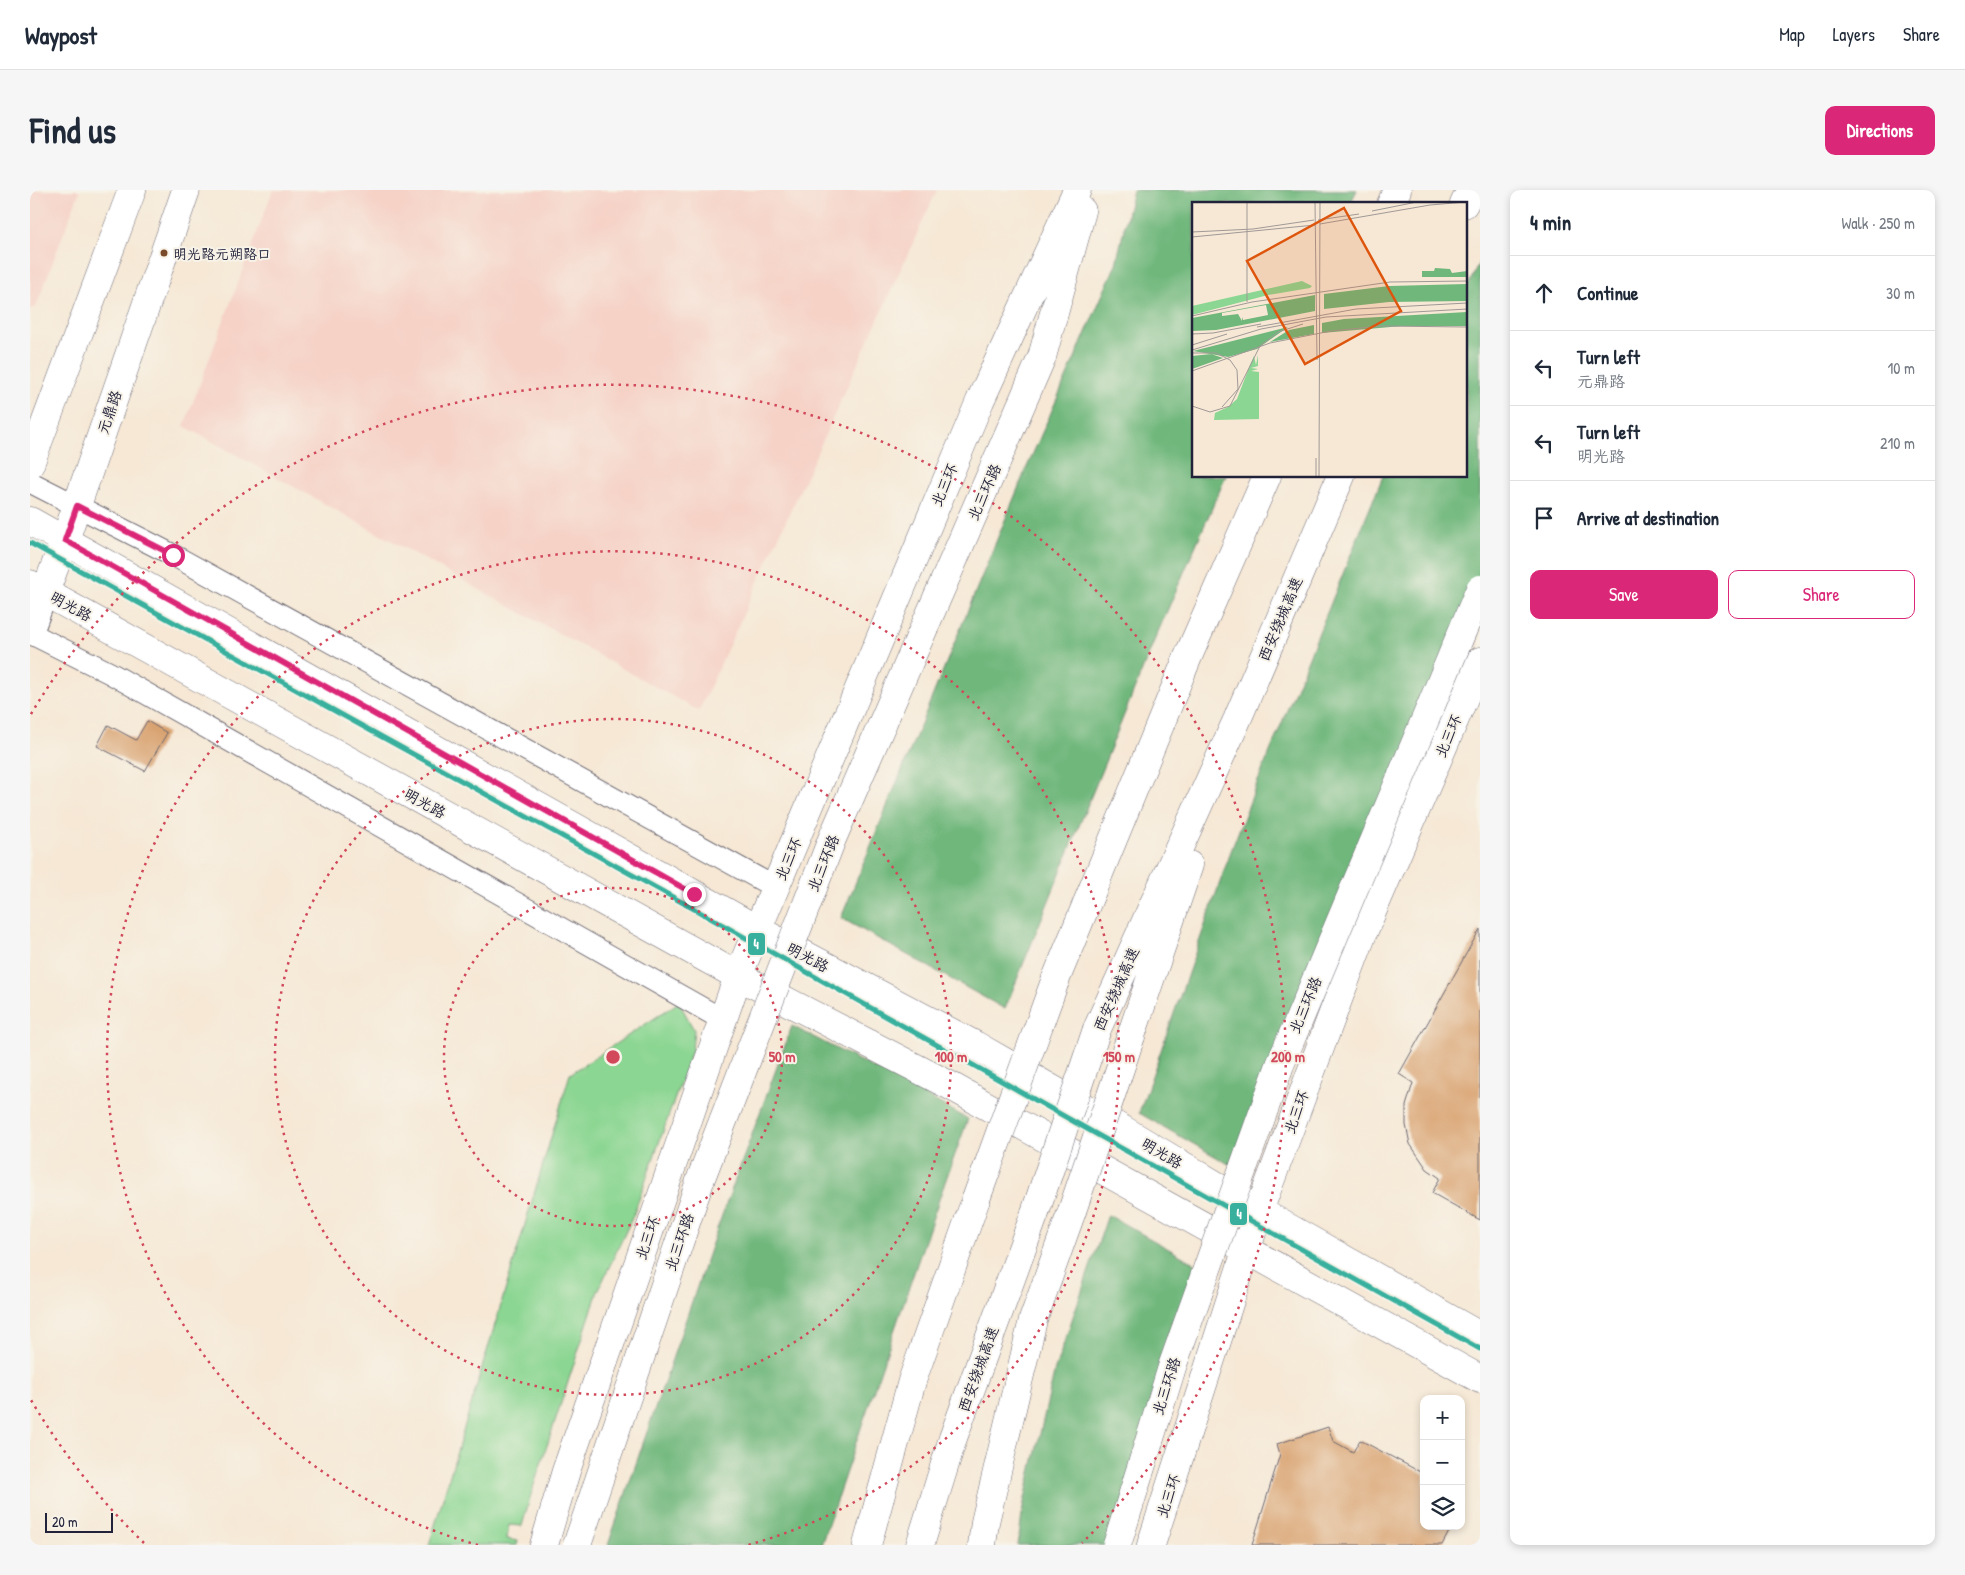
<!DOCTYPE html>
<meta charset="utf-8">
<style>
body{margin:0;font-family:"Patrick Hand","LXGW WenKai TC",sans-serif;background:#f6f6f7;color:#1f2937}
.controls{position:absolute;right:15px;bottom:15px;display:grid;overflow:hidden;border-radius:10px;box-shadow:0 2px 8px #0003}
.controls button{width:45px;height:45px;display:grid;place-items:center;padding:0;border:0;border-bottom:1px solid #e0e1e3;background:#fff;color:#1f2937;font:25px sans-serif}
.scale{position:absolute;left:15px;bottom:12px;width:68px;box-sizing:border-box;padding-left:5px;border:2px solid #22223b;border-top:0;font-size:14px;line-height:18px;white-space:nowrap;color:#22223b;-webkit-text-stroke:4px #f7f3e8;paint-order:stroke}
.stop{position:absolute;width:15px;height:15px;margin:-11px;border:4px solid #db2777;border-radius:50%;background:#fff}
.stop.end{background:#db2777;border-color:#fff;box-shadow:0 1px 5px #0008}
.list{margin:0;padding:0;list-style:none}
h2{display:flex;justify-content:space-between;align-items:center;height:65px;margin:0;padding:0 20px;font-size:21px}
h2 small{font-size:16px;font-weight:400;color:#747a83}
.list li{display:grid;grid-template-columns:32px 1fr auto;gap:15px;align-items:center;box-sizing:border-box;height:75px;padding:0 20px;border-top:1px solid #e0e1e3}
.list b{display:block;font-size:19px;white-space:nowrap}
.list p{margin:0;font-size:16px;white-space:nowrap;color:#747a83}
.list em{font-size:16px;font-style:normal;color:#747a83}
.actions{display:flex;gap:10px;padding:15px 20px}
.actions a{flex:1;padding:11px 0;border:1px solid #db2777;border-radius:10px;text-align:center;font-size:18px;color:#db2777}
.actions .main{background:#db2777;color:#fff}
.icon{flex:none;width:28px;height:28px;fill:none;stroke:currentColor;stroke-width:2;stroke-linecap:round;stroke-linejoin:round}
.map{position:relative;flex:none;width:1450px;height:1355px;overflow:hidden;border-radius:10px}
header{display:flex;align-items:center;gap:30px;box-sizing:border-box;height:70px;padding:0 25px;background:#fff;border-bottom:1px solid #e0e1e3}
header strong{font-size:24px}
nav{display:flex;gap:28px;margin-inline-start:auto;font-size:18px}
.intro{display:flex;align-items:center;justify-content:space-between;box-sizing:border-box;height:120px;padding:0 30px}
h1{margin:0;font-size:35px}
.button{padding:12px 22px;border-radius:10px;background:#db2777;color:#fff;font-size:18px;font-weight:700}
main{display:flex;gap:30px;padding:0 30px}
aside{flex:1;background:#fff;border-radius:10px;box-shadow:0 2px 8px #0003}
.map>svg:first-child{display:block}
.built{fill:#f6d1c6}
.green{fill:#8bd692;stroke:#567c66}
.forest{fill:#70b77c;stroke:#496c5c}
.building{fill:#d9a371}
.lines{fill:none;stroke-linecap:round;stroke-linejoin:round}
.minor-casing{stroke:#6c6771;stroke-width:23}
.tertiary-casing{stroke:#6c6771;stroke-width:28}
.secondary-casing{stroke:#6c6771;stroke-width:29}
.trunk-casing{stroke:#6c6771;stroke-width:29}
.motorway-casing{stroke:#6c6771;stroke-width:29}
.minor{stroke:#fff;stroke-width:21}
.tertiary{stroke:#fff;stroke-width:26}
.secondary{stroke:#fff;stroke-width:28}
.trunk{stroke:#fff;stroke-width:28}
.motorway{stroke:#fff;stroke-width:28}
.trunk-bridge-casing{stroke:#6c6771;stroke-width:29;stroke-linecap:butt}
.motorway-bridge-casing{stroke:#6c6771;stroke-width:29;stroke-linecap:butt}
.trunk-bridge{stroke:#fff;stroke-width:28}
.motorway-bridge{stroke:#fff;stroke-width:28}
.metro-1-casing{stroke:#f7f3e8;stroke-width:9}
.metro-1{stroke:#39b09e;stroke-width:5}
.route{stroke:#db2777;stroke-width:6}
.ring{fill:none;stroke:#d1495b;stroke-width:2.5;stroke-dasharray:2.5 5}
.bus-dot{fill:#7a4b2a;stroke:#f7f3e8;stroke-width:2}
.labels{text-anchor:middle;dominant-baseline:central;stroke-width:4;stroke-linejoin:round;paint-order:stroke}
.bus-label{font-size:14px;fill:#22223b;stroke:#f7f3e8;text-anchor:start}
.street-label{font-size:15px;fill:#22223b;stroke:#f7f3e8}
.inset-road{fill:none;stroke:#a19997;stroke-width:1}
.view{fill:#de560e;fill-opacity:0.15;stroke:#de560e;stroke-width:2.5}
.inset-edge{fill:none;stroke:#22223b;stroke-width:2.5}
.centre{fill:#d1495b;stroke:#f7f3e8;stroke-width:2.5}
.ring-label{font-size:15px;text-anchor:middle;font-weight:bold;fill:#d1495b;stroke:#f7f3e8;stroke-width:4;stroke-linejoin:round;paint-order:stroke}
.line-badge{stroke:#f7f3e8;stroke-width:2}
.badge-label{font-size:14px;text-anchor:middle;font-weight:bold;fill:#fff}
</style>
<header>
<strong>Waypost</strong>
<nav><a>Map</a><a>Layers</a><a>Share</a></nav>
</header>
<div class="intro"><h1>Find us</h1><a class="button">Directions</a></div>
<main>
<div class="map">
<svg width="1450" height="1355" viewBox="0 0 1450 1355">
<rect width="100%" height="100%" fill="#f7f3e8"/>
<filter id="ink" filterUnits="userSpaceOnUse"><feTurbulence type="fractalNoise" baseFrequency=".02" numOctaves="2"/><feDisplacementMap in="SourceGraphic" scale="10" xChannelSelector="R" yChannelSelector="G"/><feConvolveMatrix kernelMatrix="1 2 1 2 8 2 1 2 1" color-interpolation-filters="sRGB"/></filter>
<filter id="wash" filterUnits="userSpaceOnUse"><feTurbulence type="fractalNoise" baseFrequency=".0096" numOctaves="4" result="noise"/><feDisplacementMap in="SourceGraphic" scale="20" xChannelSelector="R" yChannelSelector="G"/><feGaussianBlur stdDeviation="1.12" result="paint"/><feColorMatrix in="noise" values="0 0 0 0 0 0 0 0 0 0 0 0 0 0 0 0 0 1.4 0 .05"/><feComposite in="paint" operator="in"/></filter>
<g filter="url(#wash)">
<rect width="100%" height="100%" fill="#f6e8d5"/>
<!-- built -->
<path class="built" d="M0,0H50L6,117L0,119Z
M243,0H907L669,521L154,236Z"/>
<!-- green -->
<path class="green" d="M649,812L664,840L662,860L603,1026L568,1101L502,1301L492,1336L479,1335L477,1349L488,1351L487,1355H399L540,884Z"/>
<!-- forest -->
<path class="forest" d="M1103,0H1327L1320,14H1164V286H1196L1124,451L975,819L811,728L994,284L1086,74Z
M1450,71V387L1211,981L1109,923L1201,661L1226,596L1353,286H1436V100Z
M762,836L867,890L938,929L915,992L791,1355H578L687,1039Z
M1078,1025L1171,1077L1080,1355H988L993,1317L1025,1179Z"/>
<g id="blocks">
<!-- building -->
<path class="building" d="M117,531L137,543L115,581L67,556L78,535L106,550Z
M1450,739V1030L1402,1003L1410,988L1397,979L1380,954L1376,935V916L1383,893L1369,884Z
M1298,1237L1303,1251L1323,1262L1330,1250L1394,1284V1336H1422L1412,1355H1222L1250,1264L1247,1254Z"/>
</g>
</g>
<g filter="url(#ink)">
<use href="#blocks" fill-opacity="0" stroke="#6c6771" stroke-width="1"/>
<g class="lines">
<defs>
<path id="minor" d="M0,292L143,365L746,698
M0,443L80,483L693,830"/>
<path id="tertiary" d="M0,442L15,402"/>
<path id="secondary" d="M0,274L102,0
M0,331L728,740L945,855L1097,942L1229,1021L1450,1146
M0,394L708,786L919,895L1450,1189
M15,402L35,350L156,0"/>
<path id="trunk" d="M1012,167L1052,21
M514,1355L536,1281L708,786L950,211L1047,0
M1121,1355L1229,1021L1333,743L1450,471"/>
<path id="motorway" d="M1361,14L1367,0
M1434,14L1441,0
M1025,791L1157,469L1237,286
M1067,839L1207,530L1311,286
M1101,846L1159,675
M837,1355L882,1191L946,1009
M890,1355L923,1248L1005,1023
M952,1355L955,1332L1003,1130L1042,1021"/>
</defs>
<!-- minor casing -->
<use href="#minor" class="minor-casing"/>
<!-- tertiary casing -->
<use href="#tertiary" class="tertiary-casing"/>
<!-- secondary casing -->
<use href="#secondary" class="secondary-casing"/>
<!-- trunk casing -->
<use href="#trunk" class="trunk-casing"/>
<!-- motorway casing -->
<use href="#motorway" class="motorway-casing"/>
<!-- minor -->
<use href="#minor" class="minor"/>
<!-- tertiary -->
<use href="#tertiary" class="tertiary"/>
<!-- secondary -->
<use href="#secondary" class="secondary"/>
<!-- trunk -->
<use href="#trunk" class="trunk"/>
<!-- motorway -->
<use href="#motorway" class="motorway"/>
<defs>
<path id="trunk-bridge" d="M547,1355L671,988L802,649L1012,167
M1087,1355L1143,1174L1250,875L1450,399"/>
<path id="motorway-bridge" d="M946,1009L1025,791
M1042,1021L1101,846
M1005,1023L1067,839"/>
</defs>
<!-- trunk-bridge casing -->
<use href="#trunk-bridge" class="trunk-bridge-casing"/>
<!-- motorway-bridge casing -->
<use href="#motorway-bridge" class="motorway-bridge-casing"/>
<!-- trunk-bridge -->
<use href="#trunk-bridge" class="trunk-bridge"/>
<!-- motorway-bridge -->
<use href="#motorway-bridge" class="motorway-bridge"/>
<defs>
<path id="metro-1" d="M0,353L657,715L1450,1159"/>
</defs>
<!-- metro-1 casing -->
<use href="#metro-1" class="metro-1-casing"/>
<!-- metro-1 -->
<use href="#metro-1" class="metro-1"/>
</g>
</g>
<g class="lines" filter="url(#ink)">
<!-- route -->
<path class="route" d="M143,365L47,316L35,350L664,704"/>
</g>
<!-- distance rings -->
<g class="ring">
<circle cx="583" cy="867" r="169"/>
<circle cx="583" cy="867" r="338"/>
<path d="M448 1355A506 506 0 1 1 718 1355"/>
<path d="M114 1353A675 675 0 0 1 1 1210M1 524A675 675 0 1 1 1052 1353"/>
</g>
<!-- markers -->
<circle class="bus-dot" cx="134" cy="63" r="4.5"/>
<g class="labels">
<!-- bus labels -->
<g class="bus-label">
<text x="143" y="63">明光路元朔路口</text>
</g>
<!-- street labels -->
<g class="street-label">
<text transform="translate(79 222) rotate(-71)">元鼎路</text>
<text transform="translate(914 295) rotate(-67)">北三环</text>
<text transform="translate(954 302) rotate(-66)">北三环路</text>
<text transform="translate(41 416) rotate(29)">明光路</text>
<text transform="translate(1250 429) rotate(-67)">西安绕城高速</text>
<text transform="translate(1418 546) rotate(-67)">北三环</text>
<text transform="translate(395 613) rotate(29)">明光路</text>
<text transform="translate(758 669) rotate(-67)">北三环</text>
<text transform="translate(793 673) rotate(-68)">北三环路</text>
<text transform="translate(778 767) rotate(28)">明光路</text>
<text transform="translate(1086 799) rotate(-66)">西安绕城高速</text>
<text transform="translate(1275 815) rotate(-67)">北三环路</text>
<text transform="translate(1266 922) rotate(-70)">北三环</text>
<text transform="translate(1132 963) rotate(31)">明光路</text>
<text transform="translate(617 1048) rotate(-71)">北三环</text>
<text transform="translate(649 1052) rotate(-71)">北三环路</text>
<text transform="translate(948 1179) rotate(-70)">西安绕城高速</text>
<text transform="translate(1136 1196) rotate(-72)">北三环路</text>
<text transform="translate(1138 1306) rotate(-72)">北三环</text>
</g>
</g>
<!-- overview -->
<g transform="translate(1162 12)">
<rect width="275" height="275" fill="#f6e8d5"/>
<path d="M110,79L120,84L118,86L76,93L0,113V104ZM66,153V164L59,166L66,167L59,169L67,170V217L22,218L23,211L36,205L45,197L58,163L62,154L64,163Z" fill="#8bd692"/>
<path d="M243,66L258,67L260,71L275,69V75H230V69H242ZM275,82V99L197,100L132,107V92L197,84ZM123,93V109L24,128L0,129V116ZM74,103L76,113L51,118L50,115V119L46,112L30,114V111ZM275,110V124H210L130,131V121L152,117ZM122,123V132L78,140L97,128ZM96,125L65,147L36,155L1,149ZM19,152L31,156L0,167V154Z" fill="#70b77c" fill-rule="evenodd"/>
<path class="inset-road" d="M55,0V100M123,0L125,158M180,9L225,0M126,18L167,12M128,22L238,3L274,0M0,30L61,27L122,18M0,35L123,23M0,114L60,100L198,80L275,79M65,125L164,107L275,101M0,132L21,131L69,122M0,143L35,132M0,148L69,127L134,115L275,107M0,151H24L38,158L45,168L46,187L30,205M0,169L78,141L139,129L190,124L275,125M0,204L18,210L38,204L68,144L86,130L111,122M124,275V256M127,275L128,0"/>
<path class="view" d="M152,6L209,109L113,162L55,59Z"/>
<rect width="275" height="275" class="inset-edge"/>
</g>
<circle cx="583" cy="867" r="8" class="centre"/>
<g class="ring-label">
<text x="752" y="872">50 m</text>
<text x="921" y="872">100 m</text>
<text x="1089" y="872">150 m</text>
<text x="1258" y="872">200 m</text>
</g>
<g class="line-badge">
<rect x="717" y="742" width="19" height="24" rx="5" fill="#39b09e"/>
<rect x="1199" y="1012" width="19" height="24" rx="5" fill="#39b09e"/>
</g>
<g class="badge-label">
<text x="726" y="759">4</text>
<text x="1209" y="1029">4</text>
</g>
</svg>
<div class="controls">
<button>+</button>
<button>−</button>
<button><svg class="icon" aria-label="layers" viewBox="0 0 24 24"><path d="M12 4l9 5-9 5-9-5zM3 14l9 5 9-5"/></svg></button>
</div>
<div class="scale">20 m</div>
<div class="stop" style="left:143px;top:365px"></div>
<div class="stop end" style="left:664px;top:704px"></div>
</div>
<aside>
<h2>4 min<small>Walk · 250 m</small></h2>
<ul class="list">
<li><svg class="icon" aria-label="ahead" viewBox="0 0 24 24"><path d="M12 20V5M6 11l6-6 6 6"/></svg><div><b>Continue</b></div><em>30 m</em></li>
<li><svg class="icon" aria-label="left" viewBox="0 0 24 24"><path d="M17 20v-9H6M10 6l-5 5 5 5"/></svg><div><b>Turn left</b><p>元鼎路</p></div><em>10 m</em></li>
<li><svg class="icon" aria-label="left" viewBox="0 0 24 24"><path d="M17 20v-9H6M10 6l-5 5 5 5"/></svg><div><b>Turn left</b><p>明光路</p></div><em>210 m</em></li>
<li><svg class="icon" aria-label="arrive" viewBox="0 0 24 24"><path d="M6 21V4h12l-3 4 3 4H6"/></svg><div><b>Arrive at destination</b></div></li>
</ul>
<div class="actions"><a class="main">Save</a><a>Share</a></div>
</aside>
</main>
